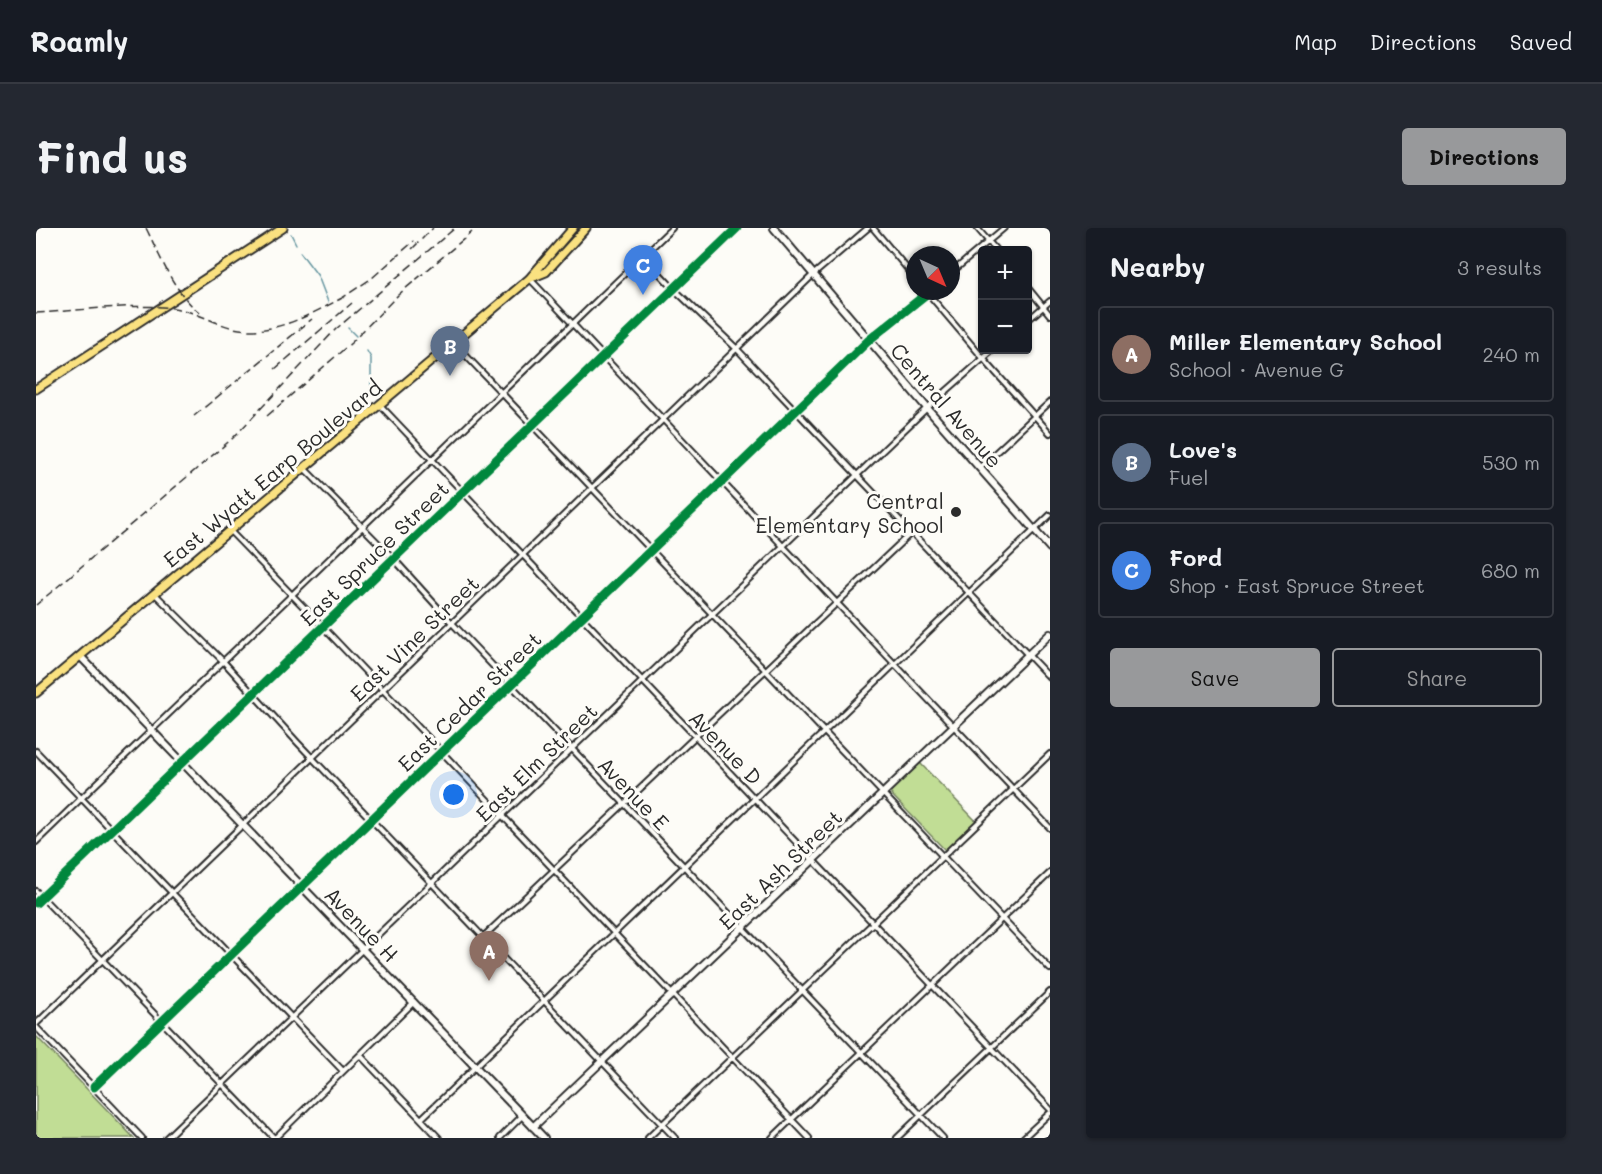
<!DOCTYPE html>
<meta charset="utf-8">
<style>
body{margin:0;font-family:Mali,sans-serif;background:#242831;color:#f1f3f6}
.controls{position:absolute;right:18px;top:18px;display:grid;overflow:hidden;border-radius:6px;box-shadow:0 2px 4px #0004}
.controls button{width:54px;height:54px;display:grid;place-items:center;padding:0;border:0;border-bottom:2px solid #363941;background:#171b24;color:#f1f3f6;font:30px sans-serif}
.compass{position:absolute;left:870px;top:18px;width:54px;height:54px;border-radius:50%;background:#171b24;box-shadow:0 2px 4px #0004;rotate:136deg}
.you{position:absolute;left:418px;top:567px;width:21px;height:21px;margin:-15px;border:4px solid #fff;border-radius:50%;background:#1a73e8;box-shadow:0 0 0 9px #1a73e833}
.badge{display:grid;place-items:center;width:39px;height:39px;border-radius:50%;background:#98999b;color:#fff;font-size:20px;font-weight:700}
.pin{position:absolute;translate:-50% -50px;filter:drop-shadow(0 2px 3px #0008)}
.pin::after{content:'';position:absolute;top:32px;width:21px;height:18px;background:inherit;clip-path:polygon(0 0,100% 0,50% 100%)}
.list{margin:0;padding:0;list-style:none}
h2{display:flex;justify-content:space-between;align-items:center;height:78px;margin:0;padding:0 24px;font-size:26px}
h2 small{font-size:20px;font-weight:400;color:#9ea1a6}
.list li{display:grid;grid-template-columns:39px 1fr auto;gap:18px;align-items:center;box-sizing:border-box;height:96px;margin:0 12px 12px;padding:0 12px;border:2px solid #363941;border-radius:6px}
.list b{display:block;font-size:22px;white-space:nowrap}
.list p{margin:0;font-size:20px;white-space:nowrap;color:#9ea1a6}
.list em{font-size:20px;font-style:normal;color:#9ea1a6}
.actions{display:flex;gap:12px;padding:18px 24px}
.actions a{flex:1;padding:14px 0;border:2px solid #98999b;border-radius:6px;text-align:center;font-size:21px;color:#98999b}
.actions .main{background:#98999b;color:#111}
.map{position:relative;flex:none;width:1014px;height:910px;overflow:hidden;border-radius:6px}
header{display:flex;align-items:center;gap:36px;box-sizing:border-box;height:84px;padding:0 30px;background:#171b24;border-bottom:2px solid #363941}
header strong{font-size:28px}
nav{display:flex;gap:33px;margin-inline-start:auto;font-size:21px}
.intro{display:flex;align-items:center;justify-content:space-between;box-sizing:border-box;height:144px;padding:0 36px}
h1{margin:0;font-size:42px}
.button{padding:15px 27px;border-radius:6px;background:#98999b;color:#111;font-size:21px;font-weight:700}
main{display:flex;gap:36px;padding:0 36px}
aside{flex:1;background:#171b24;border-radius:6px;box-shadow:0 2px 4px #0004}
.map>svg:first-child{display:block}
.green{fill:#c1dd95;stroke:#768460;stroke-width:1.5}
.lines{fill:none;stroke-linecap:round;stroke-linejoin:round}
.stream{stroke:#6897a1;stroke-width:1.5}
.street-casing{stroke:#2b2b2b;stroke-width:8}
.secondary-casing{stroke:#2b2b2b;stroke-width:10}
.primary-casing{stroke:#2b2b2b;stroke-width:11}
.street{stroke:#fdfcf7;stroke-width:4}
.secondary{stroke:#fdfcf7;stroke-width:6}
.primary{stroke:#fae180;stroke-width:7}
.rail{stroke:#2b2b2b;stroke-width:1.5;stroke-dasharray:9 4.5;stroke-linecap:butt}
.cycleway-casing{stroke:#fdfcf7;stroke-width:13}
.cycleway{stroke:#00873e;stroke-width:9}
.poi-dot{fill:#2b2b2b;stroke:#fdfcf7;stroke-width:2}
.labels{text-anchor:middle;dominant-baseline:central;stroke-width:6;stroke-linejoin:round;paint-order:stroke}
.street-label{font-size:21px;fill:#2b2b2b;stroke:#fdfcf7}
.poi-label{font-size:21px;fill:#2b2b2b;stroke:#fdfcf7;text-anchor:end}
</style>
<header>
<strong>Roamly</strong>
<nav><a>Map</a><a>Directions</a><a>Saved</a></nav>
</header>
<div class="intro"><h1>Find us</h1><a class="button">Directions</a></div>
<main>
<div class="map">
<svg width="1014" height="910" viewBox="0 0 1014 910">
<rect width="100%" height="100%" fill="#fdfcf7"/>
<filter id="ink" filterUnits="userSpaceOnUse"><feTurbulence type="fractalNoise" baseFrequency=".0167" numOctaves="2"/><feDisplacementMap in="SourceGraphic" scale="12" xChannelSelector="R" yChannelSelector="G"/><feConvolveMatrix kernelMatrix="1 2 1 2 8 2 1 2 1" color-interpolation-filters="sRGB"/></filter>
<g filter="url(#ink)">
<!-- green -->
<path class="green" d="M884,535L940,593L909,622L853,564Z
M0,808L98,910H0Z"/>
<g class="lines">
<!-- stream -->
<path class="stream" d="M255,6L260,16
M264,24L282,48L292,74
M312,100L320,108
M331,123L335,130V159"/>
<defs>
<path id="street" d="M837,0L879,50
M941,0L960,22
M608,29L638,61L701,121L1014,450
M915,45L968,0
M494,51L1014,600
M992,60L1014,87
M890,63L952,136L1014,205
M992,92L1014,73
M418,115L1014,741
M344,177L1014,881
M943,240L1014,174
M269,241L358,331L416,395L907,910
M194,303L287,399L773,910
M119,366L187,433L262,515L639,910
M0,523L307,843
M0,614L636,0
M0,663L238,910
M0,675L701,0
M447,709L876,304
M0,796L778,46L832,0
M0,799L106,910
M324,827L403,910
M58,859L833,112L894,63
M385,891L1014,287
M130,910L891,180L957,122
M239,910L378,774
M464,910L486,888
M612,910L1014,526
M736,910L1014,645
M861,910L1014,764
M987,910L1014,885"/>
<path id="secondary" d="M738,0L891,180L1014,320
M44,428L508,910
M497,899L1014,406"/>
<path id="primary" d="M493,51L510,44L550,0
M0,161L247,0
M0,465L493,51L537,0"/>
</defs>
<!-- street casing -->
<use href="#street" class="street-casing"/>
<!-- secondary casing -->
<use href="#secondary" class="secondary-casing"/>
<!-- primary casing -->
<use href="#primary" class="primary-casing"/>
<!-- street -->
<use href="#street" class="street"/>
<!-- secondary -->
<use href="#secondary" class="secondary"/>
<!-- primary -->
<use href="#primary" class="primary"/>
<!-- rail -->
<path class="rail" d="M110,0C125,30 137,63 164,85
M376,21L397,0
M303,72L336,50L378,13
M0,85C43,83 95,75 137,80C159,83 177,95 198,100C237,109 277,85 310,68
M239,141L316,75
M158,188L276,91
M231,188L315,115L362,67L436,4
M0,377L197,210L300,101L419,0"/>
<defs>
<path id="cycleway" d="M0,675L701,0
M58,859L833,112L894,63"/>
</defs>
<!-- cycleway casing -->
<use href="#cycleway" class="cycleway-casing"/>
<!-- cycleway -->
<use href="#cycleway" class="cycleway"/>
</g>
</g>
<!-- markers -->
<circle class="poi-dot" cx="920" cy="284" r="6"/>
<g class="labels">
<!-- street labels -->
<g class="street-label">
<text transform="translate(911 177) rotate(49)">Central Avenue</text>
<text transform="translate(236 245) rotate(-40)">East Wyatt Earp Boulevard</text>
<text transform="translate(338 325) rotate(-44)">East Spruce Street</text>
<text transform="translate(378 410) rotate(-44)">East Vine Street</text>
<text transform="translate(433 473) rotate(-44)">East Cedar Street</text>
<text transform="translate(690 519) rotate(46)">Avenue D</text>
<text transform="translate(500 534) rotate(-44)">East Elm Street</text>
<text transform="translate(598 565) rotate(46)">Avenue E</text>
<text transform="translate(744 641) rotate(-44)">East Ash Street</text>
<text transform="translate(326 696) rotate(46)">Avenue H</text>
</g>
<!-- poi labels -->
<g class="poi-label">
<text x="908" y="272">Central<tspan x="908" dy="24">Elementary School</tspan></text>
</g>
</g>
</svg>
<div class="controls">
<button>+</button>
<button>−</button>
</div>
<svg class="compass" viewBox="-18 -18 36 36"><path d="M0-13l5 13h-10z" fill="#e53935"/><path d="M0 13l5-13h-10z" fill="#9ea1a6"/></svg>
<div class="you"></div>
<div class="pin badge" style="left:453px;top:753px;background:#8d6e63">A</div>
<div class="pin badge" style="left:414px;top:148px;background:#5c6f8a">B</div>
<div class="pin badge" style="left:607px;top:67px;background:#3f7fe0">C</div>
</div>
<aside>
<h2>Nearby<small>3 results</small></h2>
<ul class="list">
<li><span class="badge" style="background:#8d6e63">A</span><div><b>Miller Elementary School</b><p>School · Avenue G</p></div><em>240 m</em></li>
<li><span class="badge" style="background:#5c6f8a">B</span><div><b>Love's</b><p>Fuel</p></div><em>530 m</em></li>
<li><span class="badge" style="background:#3f7fe0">C</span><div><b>Ford</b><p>Shop · East Spruce Street</p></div><em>680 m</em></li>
</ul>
<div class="actions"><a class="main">Save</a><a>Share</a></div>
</aside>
</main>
